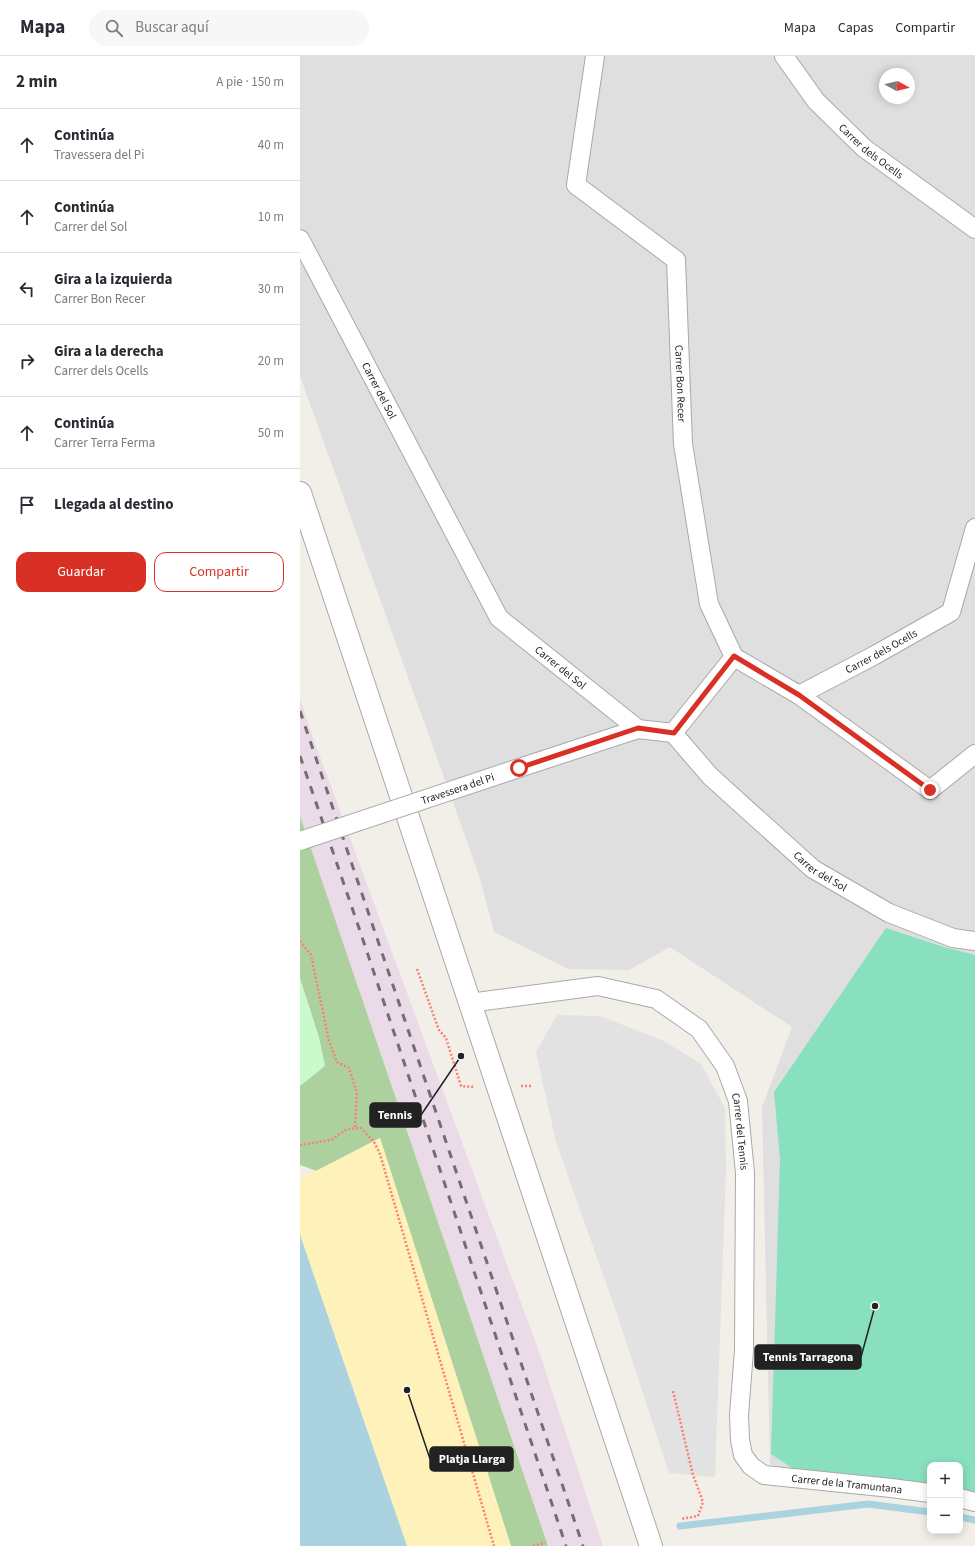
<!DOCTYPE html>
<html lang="es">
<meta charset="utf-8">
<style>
body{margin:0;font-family:"Source Sans 3",sans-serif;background:#f7f7f7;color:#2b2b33}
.controls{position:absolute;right:12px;bottom:12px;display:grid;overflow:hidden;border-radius:8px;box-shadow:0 2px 10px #0003}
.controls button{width:36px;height:36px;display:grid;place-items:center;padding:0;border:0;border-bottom:1px solid #e1e1e2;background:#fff;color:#2b2b33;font:20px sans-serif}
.compass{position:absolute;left:579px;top:12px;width:36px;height:36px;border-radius:50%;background:#fff;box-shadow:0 2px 10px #0003;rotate:98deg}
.stop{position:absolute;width:12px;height:12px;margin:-9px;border:3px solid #d93025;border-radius:50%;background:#fff}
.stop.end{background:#d93025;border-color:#fff;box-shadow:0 1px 4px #0008}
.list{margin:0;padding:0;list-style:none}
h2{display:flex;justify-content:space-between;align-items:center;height:52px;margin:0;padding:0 16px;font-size:17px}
h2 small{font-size:13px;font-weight:400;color:#7c7c81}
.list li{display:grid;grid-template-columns:26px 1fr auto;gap:12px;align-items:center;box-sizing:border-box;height:72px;padding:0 16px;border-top:1px solid #e1e1e2}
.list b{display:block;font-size:15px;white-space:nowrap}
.list p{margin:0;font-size:13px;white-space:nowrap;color:#7c7c81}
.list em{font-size:13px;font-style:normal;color:#7c7c81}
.actions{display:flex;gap:8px;padding:12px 16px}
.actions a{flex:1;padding:9px 0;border:1px solid #d93025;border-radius:12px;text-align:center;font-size:14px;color:#d93025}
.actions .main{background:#d93025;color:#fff}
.icon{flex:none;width:22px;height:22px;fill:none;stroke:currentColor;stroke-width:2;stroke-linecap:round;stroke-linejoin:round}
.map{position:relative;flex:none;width:675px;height:1490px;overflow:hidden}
header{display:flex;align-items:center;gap:24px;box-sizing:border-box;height:56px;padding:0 20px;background:#fff;border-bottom:1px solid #e1e1e2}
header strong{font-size:19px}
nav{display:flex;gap:22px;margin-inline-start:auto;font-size:14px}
.search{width:280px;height:36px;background:#f7f7f7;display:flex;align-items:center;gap:10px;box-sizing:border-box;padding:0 14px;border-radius:22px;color:#7c7c81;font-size:15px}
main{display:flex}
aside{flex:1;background:#fff}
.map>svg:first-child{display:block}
.residential{fill:#e0dfdf;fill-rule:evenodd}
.industrial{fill:#ebdbe8}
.forest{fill:#add19e}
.sand{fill:#fff1ba}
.park{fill:#c8facc}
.pitch{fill:#88e0be}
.parking{fill:#e2e2e2}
.water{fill:#aad3df}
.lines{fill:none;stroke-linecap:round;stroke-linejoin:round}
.stream{stroke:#aad3df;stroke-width:7}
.minor-casing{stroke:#a9a9a9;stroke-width:20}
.tertiary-casing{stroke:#a9a9a9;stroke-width:24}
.path{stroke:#fa8072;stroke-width:2.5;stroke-dasharray:2 2;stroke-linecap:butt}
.minor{stroke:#fff;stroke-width:18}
.tertiary{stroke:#fff;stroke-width:22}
.rail{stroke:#707070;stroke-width:3;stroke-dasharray:8 8;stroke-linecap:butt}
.minor-bridge-casing{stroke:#a9a9a9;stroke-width:20;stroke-linecap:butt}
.minor-bridge{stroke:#fff;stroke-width:18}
.route{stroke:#d93025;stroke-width:5}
.labels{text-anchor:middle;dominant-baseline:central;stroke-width:3;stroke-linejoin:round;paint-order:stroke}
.street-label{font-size:11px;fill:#222;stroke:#fff}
.leader{fill:none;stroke:#222;stroke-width:1.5}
.callout-dot{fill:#222;stroke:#fff;stroke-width:1.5}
.callout{fill:#222;stroke:#222;stroke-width:1.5}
.callout-label{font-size:12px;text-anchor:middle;font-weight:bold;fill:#fff}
</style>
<header>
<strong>Mapa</strong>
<div class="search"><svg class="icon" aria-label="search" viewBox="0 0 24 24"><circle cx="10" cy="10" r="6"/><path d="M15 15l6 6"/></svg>Buscar aquí</div>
<nav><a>Mapa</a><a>Capas</a><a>Compartir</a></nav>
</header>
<main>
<aside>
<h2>2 min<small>A pie · 150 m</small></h2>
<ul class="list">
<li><svg class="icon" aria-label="ahead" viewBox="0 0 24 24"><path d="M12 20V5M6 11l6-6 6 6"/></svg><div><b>Continúa</b><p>Travessera del Pi</p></div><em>40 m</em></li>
<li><svg class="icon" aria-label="ahead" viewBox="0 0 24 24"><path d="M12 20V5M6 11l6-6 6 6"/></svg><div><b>Continúa</b><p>Carrer del Sol</p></div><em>10 m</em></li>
<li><svg class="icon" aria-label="left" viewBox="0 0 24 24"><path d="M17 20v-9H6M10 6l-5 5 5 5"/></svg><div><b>Gira a la izquierda</b><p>Carrer Bon Recer</p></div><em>30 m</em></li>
<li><svg class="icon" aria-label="right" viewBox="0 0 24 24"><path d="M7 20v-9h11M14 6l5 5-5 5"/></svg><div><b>Gira a la derecha</b><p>Carrer dels Ocells</p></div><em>20 m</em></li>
<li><svg class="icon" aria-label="ahead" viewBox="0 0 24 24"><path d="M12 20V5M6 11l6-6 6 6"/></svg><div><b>Continúa</b><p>Carrer Terra Ferma</p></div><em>50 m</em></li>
<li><svg class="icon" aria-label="arrive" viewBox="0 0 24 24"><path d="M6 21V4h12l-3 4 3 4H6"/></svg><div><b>Llegada al destino</b></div></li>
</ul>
<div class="actions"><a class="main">Guardar</a><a>Compartir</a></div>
</aside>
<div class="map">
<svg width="675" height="1490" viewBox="0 0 675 1490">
<rect width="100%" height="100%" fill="#f2efe9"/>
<!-- residential -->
<path class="residential" d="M0,0H675V1445L660,1443V1409H630L493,1424L470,1408L462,1051L492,971L370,891L329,914L268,913L194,876L179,819L0,320ZM585,18H609V42H585Z"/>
<!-- industrial -->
<path class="industrial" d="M0,642L11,676L241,1301L303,1490H248L0,760Z"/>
<!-- forest -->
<path class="forest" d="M0,760L248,1490H211L80,1082L17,1115L0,1109Z"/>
<!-- sand -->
<path class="sand" d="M80,1082L211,1490H107L0,1179V1123Z"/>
<!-- park -->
<path class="park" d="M0,922L19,981L25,1010L0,1030Z"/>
<!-- pitch -->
<path class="pitch" d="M586,872L644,891L675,899V1436L660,1434V1409H630V1431L495,1414L471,1398L480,1103L474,1036Z"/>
<!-- parking -->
<path class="parking" d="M257,959L300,960L364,985L401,1008L425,1052L426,1115L415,1421L369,1417L319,1264L256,1086L236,996Z"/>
<!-- water -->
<path class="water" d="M0,1179L107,1490H0Z"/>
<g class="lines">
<!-- stream -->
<path class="stream" d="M660,1461L675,1464
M380,1470L568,1448L630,1456"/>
<defs>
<g id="minor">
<path id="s1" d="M295,0L276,129L376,204L383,388L409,548L434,601"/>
<path id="s2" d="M484,0L516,45L564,92L675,173"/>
<path id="s3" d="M0,183L199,562L338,673L373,677L410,720L513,813L589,857L653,882L675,885"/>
<path d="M434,601L499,639L630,734L675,698"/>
<path id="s4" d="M499,639L575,599L651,556L675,472"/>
<path d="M373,677L434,601"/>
<path d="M219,712L338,673"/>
<path id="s5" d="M169,947L298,930L356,943L399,973L425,1010L438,1045L445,1117L444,1295L439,1359L440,1384L443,1399L451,1410L464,1419L591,1432L630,1437"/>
<path d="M660,1442L675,1446"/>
</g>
<path id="tertiary" d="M0,437L351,1490"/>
</defs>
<!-- minor casing -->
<use href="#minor" class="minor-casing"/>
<!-- tertiary casing -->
<use href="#tertiary" class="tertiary-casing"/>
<!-- path -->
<path class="path" d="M0,885L11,899L29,985L37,1006L49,1012L57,1037L55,1072
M117,913L139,974L146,982L161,1030L174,1031
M221,1030H232
M0,1089L31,1084L47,1073L61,1072L74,1086L80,1098L194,1490
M373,1335L393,1419L403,1446L398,1460L381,1463
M233,1490L245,1487"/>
<!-- minor -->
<use href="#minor" class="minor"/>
<!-- tertiary -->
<use href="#tertiary" class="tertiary"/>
<!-- rail -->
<path class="rail" d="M0,655L283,1490
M0,700L60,875L266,1490"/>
<defs>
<g id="minor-bridge">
<path id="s6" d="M0,785L219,712"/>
</g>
</defs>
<!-- minor-bridge casing -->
<use href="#minor-bridge" class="minor-bridge-casing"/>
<!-- minor-bridge -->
<use href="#minor-bridge" class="minor-bridge"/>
</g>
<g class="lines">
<!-- route -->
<path class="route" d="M219,712L338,672L374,677L434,600L499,639L630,734"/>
</g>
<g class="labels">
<!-- street labels -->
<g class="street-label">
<text stroke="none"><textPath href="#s2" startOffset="130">Carrer dels Ocells</textPath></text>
<text stroke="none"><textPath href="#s1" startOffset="379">Carrer Bon Recer</textPath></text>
<text stroke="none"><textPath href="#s3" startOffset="171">Carrer del Sol</textPath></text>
<text stroke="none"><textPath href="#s4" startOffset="93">Carrer dels Ocells</textPath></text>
<text stroke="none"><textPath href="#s3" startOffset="507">Carrer del Sol</textPath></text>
<text stroke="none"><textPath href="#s6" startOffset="166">Travessera del Pi</textPath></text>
<text stroke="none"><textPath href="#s3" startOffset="844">Carrer del Sol</textPath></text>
<text stroke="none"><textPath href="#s5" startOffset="355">Carrer del Tennis</textPath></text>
<text stroke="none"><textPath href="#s5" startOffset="792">Carrer de la Tramuntana</textPath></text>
</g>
</g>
<!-- callouts -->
<path class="leader" d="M161 1000L121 1059M575 1250L561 1301M107 1334L130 1403"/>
<g class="callout-dot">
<circle cx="161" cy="1000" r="4"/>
<circle cx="575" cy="1250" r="4"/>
<circle cx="107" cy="1334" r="4"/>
</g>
<g class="callout">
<rect x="70" y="1047" width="51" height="24" rx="4"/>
<rect x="455" y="1289" width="106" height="24" rx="4"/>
<rect x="130" y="1391" width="83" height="24" rx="4"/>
</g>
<g class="callout-label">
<text x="95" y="1063">Tennis</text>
<text x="508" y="1305">Tennis Tarragona</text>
<text x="172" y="1407">Platja Llarga</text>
</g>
</svg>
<div class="controls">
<button>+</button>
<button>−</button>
</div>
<svg class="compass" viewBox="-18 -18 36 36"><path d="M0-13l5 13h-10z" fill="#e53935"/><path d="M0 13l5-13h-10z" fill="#7c7c81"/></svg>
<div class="stop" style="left:219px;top:712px"></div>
<div class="stop end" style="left:630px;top:734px"></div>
</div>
</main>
